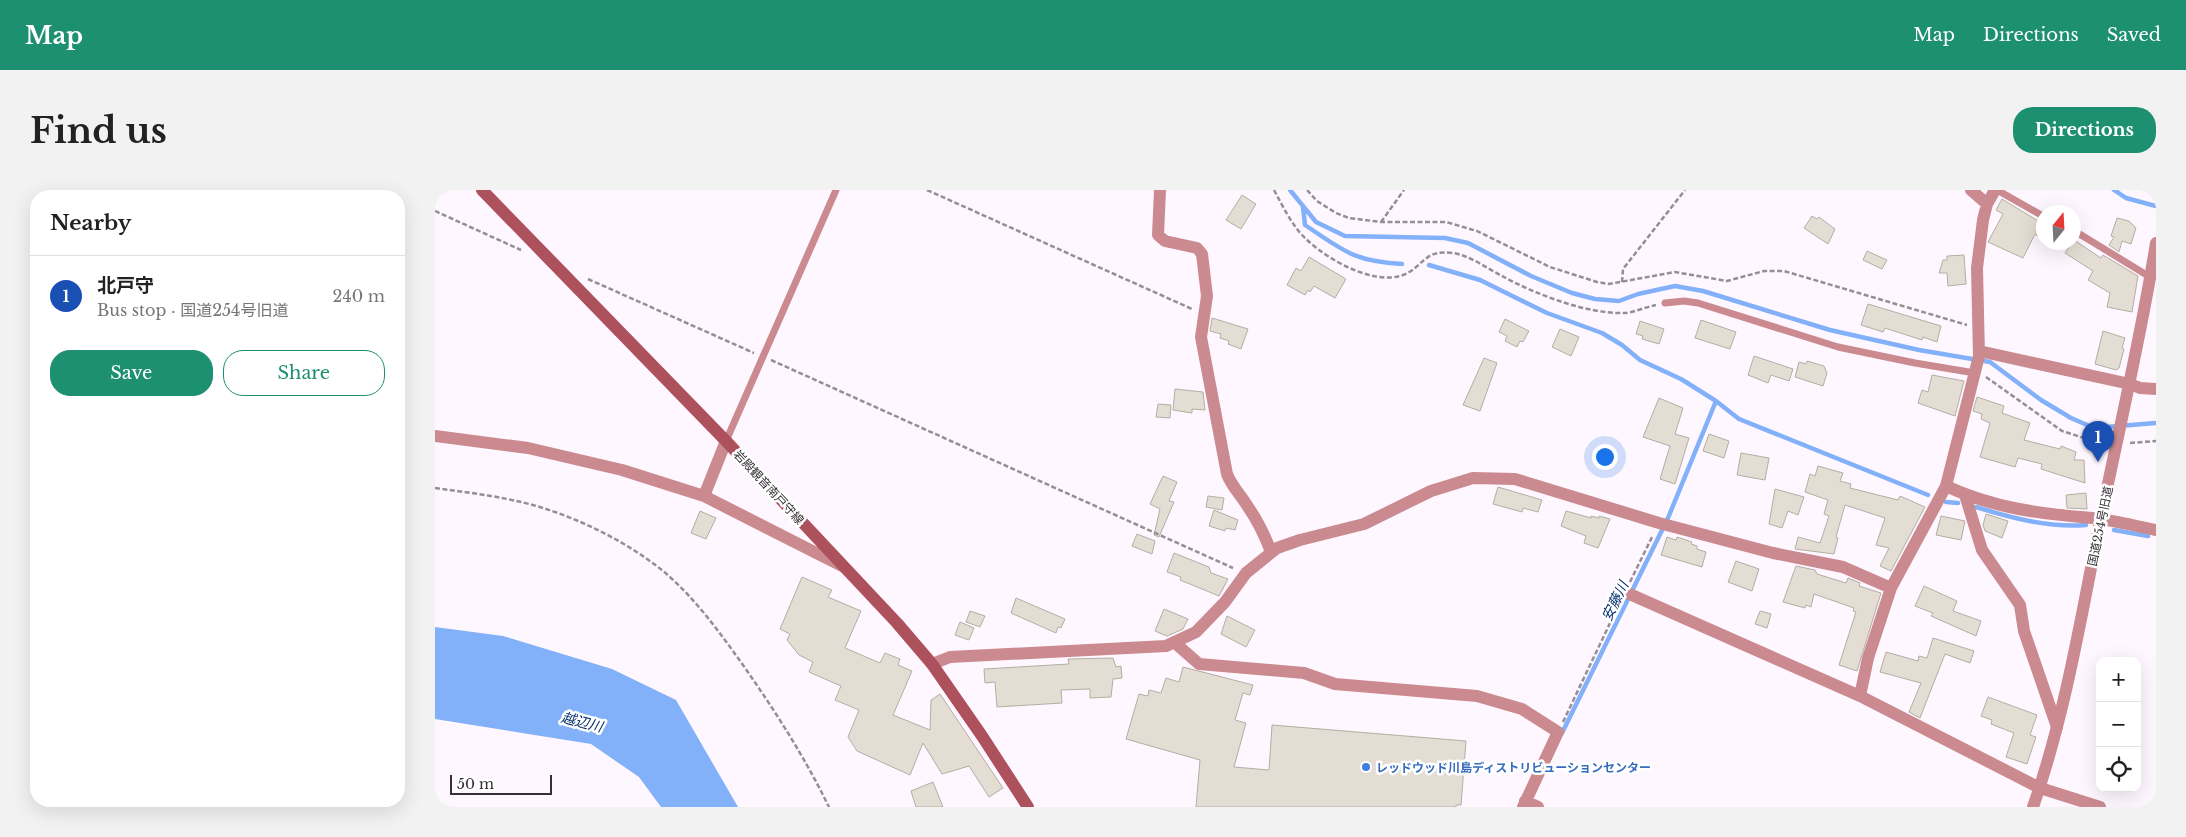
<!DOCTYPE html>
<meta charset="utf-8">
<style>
body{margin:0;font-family:"Libre Baskerville","Noto Sans JP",serif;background:#f2f2f2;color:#222}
.controls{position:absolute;right:15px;bottom:15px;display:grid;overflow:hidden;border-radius:10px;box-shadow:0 5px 20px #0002}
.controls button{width:45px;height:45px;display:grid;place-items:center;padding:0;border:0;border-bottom:1px solid #e0e0e0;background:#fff;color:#222;font:25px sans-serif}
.compass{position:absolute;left:1601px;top:15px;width:45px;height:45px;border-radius:50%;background:#fff;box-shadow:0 5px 20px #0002;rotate:18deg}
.scale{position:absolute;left:15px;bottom:12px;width:102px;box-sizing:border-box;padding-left:5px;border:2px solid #343034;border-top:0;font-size:14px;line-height:18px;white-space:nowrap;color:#343034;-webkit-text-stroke:4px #fff;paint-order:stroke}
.you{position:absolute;left:1169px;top:266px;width:18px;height:18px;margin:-12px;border:4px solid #fff;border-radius:50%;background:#1a73e8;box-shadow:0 0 0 8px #1a73e833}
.badge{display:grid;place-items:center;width:32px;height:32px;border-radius:50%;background:#1e9072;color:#fff;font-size:16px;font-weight:700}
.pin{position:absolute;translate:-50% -41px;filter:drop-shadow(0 1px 2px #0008)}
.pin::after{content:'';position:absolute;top:26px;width:18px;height:15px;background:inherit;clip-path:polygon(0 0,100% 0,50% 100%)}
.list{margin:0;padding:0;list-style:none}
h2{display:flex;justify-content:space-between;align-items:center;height:65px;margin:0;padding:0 20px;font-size:21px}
h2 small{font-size:16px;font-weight:400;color:#767676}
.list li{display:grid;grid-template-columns:32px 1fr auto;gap:15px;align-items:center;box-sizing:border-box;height:80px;padding:0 20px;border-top:1px solid #e0e0e0}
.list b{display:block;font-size:19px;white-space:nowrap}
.list p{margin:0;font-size:16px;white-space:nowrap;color:#767676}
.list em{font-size:16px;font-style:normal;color:#767676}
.actions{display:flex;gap:10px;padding:15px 20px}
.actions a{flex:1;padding:11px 0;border:1px solid #1e9072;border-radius:20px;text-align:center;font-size:18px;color:#1e9072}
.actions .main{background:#1e9072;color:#fff}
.icon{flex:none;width:28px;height:28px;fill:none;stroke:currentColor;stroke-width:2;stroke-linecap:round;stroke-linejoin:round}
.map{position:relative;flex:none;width:1721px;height:617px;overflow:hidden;border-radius:20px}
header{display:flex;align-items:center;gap:30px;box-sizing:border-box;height:70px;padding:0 25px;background:#1e9072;color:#fff}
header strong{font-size:24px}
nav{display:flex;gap:28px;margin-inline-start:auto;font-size:18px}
.intro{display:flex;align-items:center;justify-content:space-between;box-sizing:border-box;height:120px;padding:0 30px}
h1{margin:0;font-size:35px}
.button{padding:12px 22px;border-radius:20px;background:#1e9072;color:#fff;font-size:18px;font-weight:700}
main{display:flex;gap:30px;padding:0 30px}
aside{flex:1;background:#fff;border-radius:20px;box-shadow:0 5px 20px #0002}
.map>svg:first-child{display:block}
.water{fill:#82b0f9}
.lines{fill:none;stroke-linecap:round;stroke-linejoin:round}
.stream{stroke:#82b0f9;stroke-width:4.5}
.building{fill:#e3ddd4;stroke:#b3aea4}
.path{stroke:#948f94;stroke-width:2.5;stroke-dasharray:5 2.5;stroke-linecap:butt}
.service{stroke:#ca8a8f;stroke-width:7}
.minor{stroke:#ca8a8f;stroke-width:12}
.tertiary{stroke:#ca8a8f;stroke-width:12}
.secondary{stroke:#ad515d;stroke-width:12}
.shop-dot{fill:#3f7fe0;stroke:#fff;stroke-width:2}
.labels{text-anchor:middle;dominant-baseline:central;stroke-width:5;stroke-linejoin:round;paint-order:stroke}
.street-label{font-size:12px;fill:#343034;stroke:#fff}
.shop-label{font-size:12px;font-weight:bold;fill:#366cbe;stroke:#fff;text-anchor:start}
.water-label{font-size:14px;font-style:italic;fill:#022d6a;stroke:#fff}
</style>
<header>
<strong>Map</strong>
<nav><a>Map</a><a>Directions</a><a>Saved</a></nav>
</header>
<div class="intro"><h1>Find us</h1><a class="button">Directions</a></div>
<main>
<aside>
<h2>Nearby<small></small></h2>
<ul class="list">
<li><span class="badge" style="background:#1a4fb4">1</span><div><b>北戸守</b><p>Bus stop · 国道254号旧道</p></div><em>240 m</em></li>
</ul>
<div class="actions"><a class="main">Save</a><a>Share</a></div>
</aside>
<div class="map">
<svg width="1721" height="617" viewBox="0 0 1721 617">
<rect width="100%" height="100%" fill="#fff7ff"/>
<!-- water -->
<path class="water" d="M0,437L68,446L177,479L241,510L303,617H226L204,587L156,554L0,529Z"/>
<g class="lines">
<!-- stream -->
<path class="stream" d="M855,0L881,32L910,46L1010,48L1033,53L1096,86L1137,103L1160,109L1184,111L1203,104L1240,96L1268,101L1395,140L1484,160L1555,172L1606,210L1636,228L1659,238L1721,233
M1679,0L1691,8L1721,16
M868,17L870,35C909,61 918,71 967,74
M994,75L1045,90L1112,123L1167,143L1187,155L1205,170L1246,189L1281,211L1304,229L1493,305
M1511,312L1523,313
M1541,317C1577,328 1614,338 1651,335
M1679,340L1713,346
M1127,543L1233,328L1281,211"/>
</g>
<!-- building -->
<path class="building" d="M807,5L821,14L806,39L791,30Z
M1567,9L1608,34L1603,46L1600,44L1588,68L1553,52L1568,24L1561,20Z
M1377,26L1382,29L1384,27L1400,39L1393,54L1369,38Z
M1682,28L1694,31L1701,38L1696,54L1687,51L1684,62L1674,55L1679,47L1676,46Z
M1639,50L1666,68L1668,65L1703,86L1697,122L1672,117L1675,103L1653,90L1658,81L1630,63Z
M1432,61L1452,70L1447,79L1428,70Z
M1529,65L1531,94L1513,96L1512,83H1504L1508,70H1512V66Z
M874,67L911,89L900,108L879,96L875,102L873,100L870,105L852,95L861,78L866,81Z
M1433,114L1506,136L1502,152L1488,147L1487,150L1450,138L1448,142L1426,135Z
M777,128L813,139L806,159L793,154L794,151L785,148L786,144L775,141Z
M1070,129L1094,141L1088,152L1085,151L1082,157L1070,151L1072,146L1064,142Z
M1266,130L1301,142L1295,159L1260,148Z
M1205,131L1229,139L1224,154L1207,149L1208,146L1201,144Z
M1125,139L1144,147L1136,166L1117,157Z
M1668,141L1690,148L1687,158L1689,159L1684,178L1681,180L1660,174Z
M1319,166L1358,179L1354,191L1336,185L1333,193L1313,185Z
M1049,168L1062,173L1045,221L1028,215Z
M1372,171L1389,176L1392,183L1388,196L1360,187L1364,172L1371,174Z
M1497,185L1529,191L1520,226L1483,213L1487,200L1493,202Z
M740,199L768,202L770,220L757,219V223L738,220Z
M1542,207L1569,216L1567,223L1595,233L1589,250L1625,259L1626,256L1641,262L1639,270H1649L1650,293L1606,279L1607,274L1583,268L1580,277L1545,267L1555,233L1546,229L1547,224L1538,221Z
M1224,208L1248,218L1240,244L1254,248L1240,294L1225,289L1235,256L1208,247Z
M723,214L736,215L735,228L721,227Z
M1274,244L1294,251L1289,268L1268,261Z
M1306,263L1334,268L1330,290L1302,285Z
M1383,276L1408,283L1405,291L1416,294L1415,298L1463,310L1465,306L1490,317L1456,381L1445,376L1454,358L1441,355L1450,328L1410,315L1401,347L1403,348L1399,364L1360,359L1363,347L1385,353L1394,326L1389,324L1393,310L1370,302L1375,284L1380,286Z
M728,286L742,292L734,311L739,312L724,347L719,345L725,319L715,314Z
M1063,297L1107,310L1103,322L1088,318L1087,322L1058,314Z
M1340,299L1369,307L1363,325L1353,321L1347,338L1334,334Z
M1651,303L1652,319L1632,318L1631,305Z
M773,306L789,308L787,320L771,317Z
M779,320L803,330L800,340L791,338L790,341L774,336Z
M265,321L281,328L271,349L256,343Z
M1131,321L1156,328V326L1164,328V326L1175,329L1163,358L1149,353L1151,346L1126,336Z
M1551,324L1573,331L1567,348L1550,341L1548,335Z
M1506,326L1530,331L1526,350L1501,345Z
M702,344L720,351L717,364L697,356Z
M1232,347L1241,350L1242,347L1257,352L1256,354L1262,356V359L1271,362L1267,377L1226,365Z
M739,363L774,377L776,383L793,389L784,406L745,390L746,387L732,382Z
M1301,371L1324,379L1317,401L1293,392Z
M1361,376L1380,380L1382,384L1411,393L1413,388L1425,393L1424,396L1446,403L1422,481L1404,475L1421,422L1418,421L1419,418L1379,404L1376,417L1371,415L1370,418L1348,412Z
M367,387L397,400L393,407L426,421L410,458L445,473L450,463L465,469L463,475L477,481L458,525L495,540L496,510L505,504L568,598L554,607L534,576L507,584L488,553L475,585L422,561L413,547L424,520L400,510L406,496L374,482L378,472L364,465L352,450L355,444L345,439Z
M1489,396L1522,411L1518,421L1546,431L1541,446L1496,426L1498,423L1480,416Z
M581,408L630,429L626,438L623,437L621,443L576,423Z
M729,419L753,429L748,439L732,446L720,441Z
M535,421L550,426L545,437L531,432Z
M1325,421L1336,424L1332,438L1320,434Z
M792,426L820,440L811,457L786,444Z
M525,432L539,438L534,450L520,445Z
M1498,448L1539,461L1535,473L1510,464L1485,528L1474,522L1486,493L1445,482L1451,462L1483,471L1484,466L1492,468Z
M678,468L681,477L686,476L687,488L678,489L676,507L655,508V499L626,500L627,513L562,517L560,492L550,493L549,479L634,474L633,469Z
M748,477L818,495L815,505L808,503L800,530L811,533L799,577L834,580L837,535L1031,551L1026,615H1021V617H761L765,570L691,549L704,504L713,506L714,500L726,503L731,488L744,492Z
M1553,507L1602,525L1595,545L1601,547L1592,574L1571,567L1579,543L1556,534L1557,530L1546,526Z
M498,592L508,617H481L476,601Z"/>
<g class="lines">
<!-- path -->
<path class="path" d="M492,0L757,119
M839,0C846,13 853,27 862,39C881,64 936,97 968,85C989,77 988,59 1018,63C1036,66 1053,79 1069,87C1100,104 1152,124 1188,123C1198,123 1210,117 1221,115
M872,0L882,11L901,23L914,28L946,32H1011L1042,41L1115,77L1162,92L1174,94L1240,82L1292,91L1329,81H1349L1532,135
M0,21L86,60
M946,32L969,0
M153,89L319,163
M1187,92L1188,79L1250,0
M336,170L798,378
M1551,187L1627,241L1668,254
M1695,253L1721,251
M0,298C36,303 73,307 108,318C149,331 189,351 223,377C254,401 280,436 303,468C337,516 368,564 394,617
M1195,392L1218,345
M1128,532L1185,412"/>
<!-- service -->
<path class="service" d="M1562,0L1608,26
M1638,40L1715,87
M1230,113L1249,111L1263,113L1403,157L1480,173L1540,183
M291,251L401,0"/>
<!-- minor -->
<path class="minor" d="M725,0L723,45L730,51L762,58L767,64L772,106L766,147L792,284C797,297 806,305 813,317C823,331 830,346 836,362
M1536,0L1552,14
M1544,161L1695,194
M0,246L93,258L187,280L269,306L291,251
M1511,296C1558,318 1606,324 1657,328C1678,330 1700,336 1721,340
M1530,305L1547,360L1585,415L1589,441L1622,537
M269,306L407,376
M1190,402L1425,506L1605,598L1665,617
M739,452L764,474L869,483L900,494L1042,506L1087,519L1123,542L1088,617
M497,474L515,467L731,456L761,442L790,412L811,383L842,358L865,350L929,334L996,301L1038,288L1080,289L1224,333L1338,363L1408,377L1456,398
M1425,506L1433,468L1456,398L1511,296L1544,166L1542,78L1548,30L1552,14L1560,0
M1090,611L1103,617"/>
<!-- tertiary -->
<path class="tertiary" d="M1695,194L1705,198L1721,199
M1598,617C1630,525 1646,428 1665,332C1684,239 1706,147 1721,53"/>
<!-- secondary -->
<path class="secondary" d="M47,0L291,251L462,433L497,474L547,546L593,617"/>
</g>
<!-- markers -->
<circle class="shop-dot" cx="931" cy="577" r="5"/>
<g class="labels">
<!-- street labels -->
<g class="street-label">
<text transform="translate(334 297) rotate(47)">岩殿観音南戸守線</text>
<text transform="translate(1665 336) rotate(-78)">国道254号旧道</text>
</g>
<!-- shop labels -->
<g class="shop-label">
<text x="941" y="577">レッドウッド川島ディストリビューションセンター</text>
</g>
<!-- water labels -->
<g class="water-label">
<text transform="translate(1180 411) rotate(-64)">安藤川</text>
<text transform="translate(147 532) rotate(14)">越辺川</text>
</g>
</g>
</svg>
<div class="controls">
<button>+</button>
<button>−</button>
<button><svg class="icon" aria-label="locate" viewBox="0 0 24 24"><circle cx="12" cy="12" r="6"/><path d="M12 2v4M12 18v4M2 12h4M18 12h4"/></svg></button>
</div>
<svg class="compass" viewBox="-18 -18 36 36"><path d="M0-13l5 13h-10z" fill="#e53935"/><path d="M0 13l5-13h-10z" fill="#767676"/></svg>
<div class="scale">50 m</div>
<div class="you"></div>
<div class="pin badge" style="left:1663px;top:272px;background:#1a4fb4">1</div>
</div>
</main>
